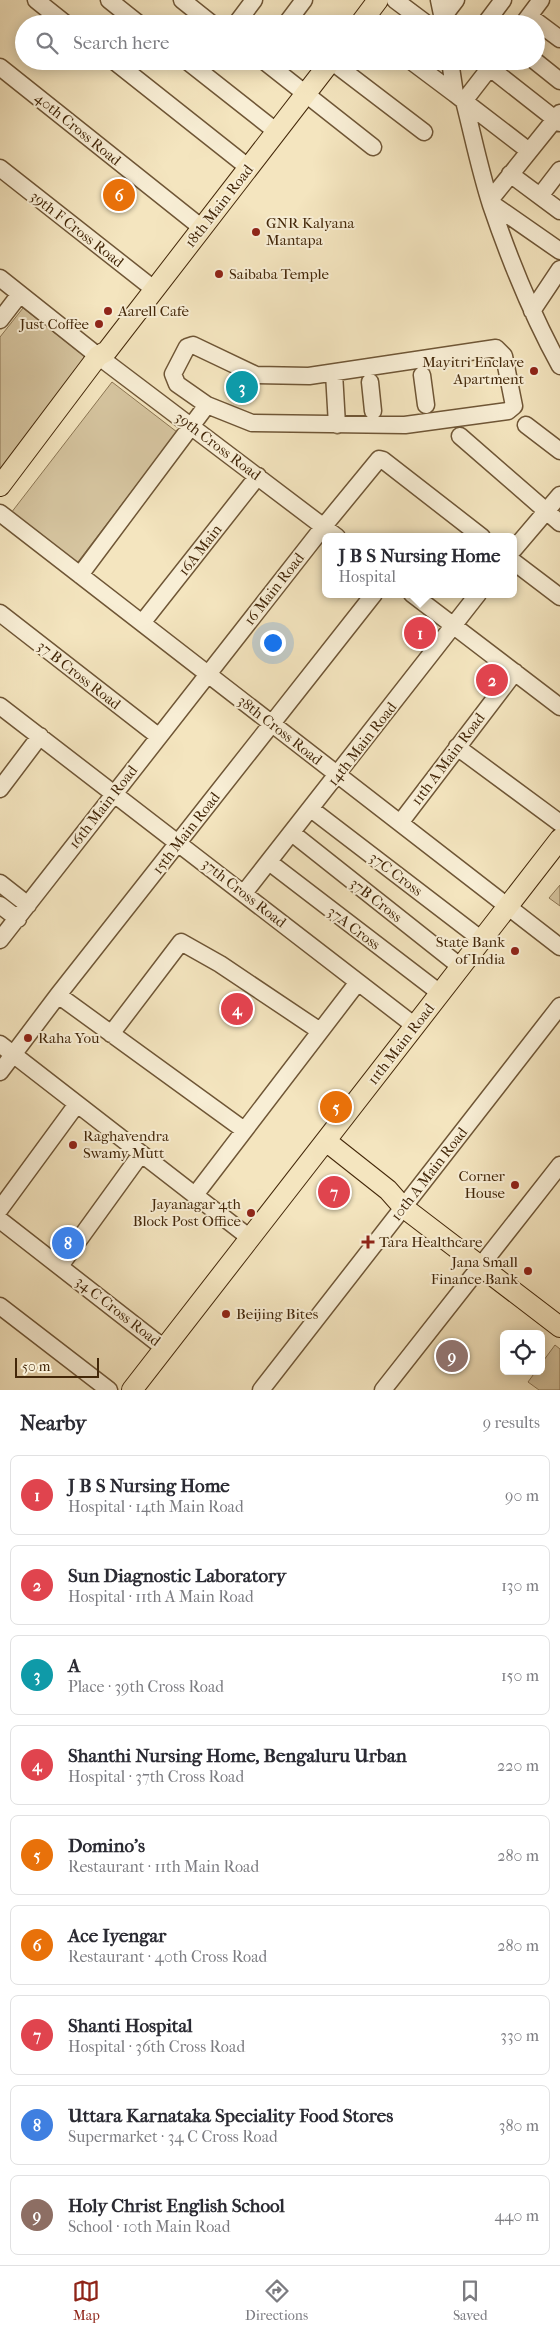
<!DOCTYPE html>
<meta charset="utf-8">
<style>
body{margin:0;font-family:"IM FELL French Canon",serif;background:#f2f2f3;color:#2b2b33}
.controls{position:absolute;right:15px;bottom:15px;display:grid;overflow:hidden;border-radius:8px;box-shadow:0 2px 12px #0003}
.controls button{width:45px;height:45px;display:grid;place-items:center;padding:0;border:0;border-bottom:1px solid #e1e1e2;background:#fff;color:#2b2b33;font:25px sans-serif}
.scale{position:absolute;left:15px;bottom:12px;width:84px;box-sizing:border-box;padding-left:5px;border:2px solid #432709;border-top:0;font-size:14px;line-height:18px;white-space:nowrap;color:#432709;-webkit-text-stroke:4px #f8eed5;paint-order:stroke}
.you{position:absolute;left:272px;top:642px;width:18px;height:18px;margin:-12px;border:4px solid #fff;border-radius:50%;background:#1a73e8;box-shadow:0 0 0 8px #1a73e833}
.badge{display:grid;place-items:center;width:32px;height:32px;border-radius:50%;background:#8f2418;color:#fff;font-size:16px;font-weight:700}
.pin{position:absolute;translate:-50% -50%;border:2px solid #fff;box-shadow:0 1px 5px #0006}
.popup{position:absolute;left:322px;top:533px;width:195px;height:65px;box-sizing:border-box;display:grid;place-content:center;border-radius:8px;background:#fff;filter:drop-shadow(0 1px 4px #0005);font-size:16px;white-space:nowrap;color:#7c7c81}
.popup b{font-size:19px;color:#2b2b33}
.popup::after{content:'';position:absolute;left:50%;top:100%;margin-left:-10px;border:10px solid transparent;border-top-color:#fff}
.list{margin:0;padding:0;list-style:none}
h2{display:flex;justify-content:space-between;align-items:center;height:65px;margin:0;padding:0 20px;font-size:21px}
h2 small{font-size:16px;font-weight:400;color:#7c7c81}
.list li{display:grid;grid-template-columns:32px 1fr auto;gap:15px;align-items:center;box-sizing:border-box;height:80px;margin:0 10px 10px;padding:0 10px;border:1px solid #e1e1e2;border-radius:8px}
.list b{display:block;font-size:19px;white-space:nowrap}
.list p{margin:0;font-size:16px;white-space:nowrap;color:#7c7c81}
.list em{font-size:16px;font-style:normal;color:#7c7c81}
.icon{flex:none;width:28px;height:28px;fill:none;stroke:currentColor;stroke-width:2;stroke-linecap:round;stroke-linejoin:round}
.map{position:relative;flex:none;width:560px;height:1390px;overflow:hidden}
.search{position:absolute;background:#fff;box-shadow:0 2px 12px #0003;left:15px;right:15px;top:15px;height:55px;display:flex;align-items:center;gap:12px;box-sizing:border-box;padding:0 18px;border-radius:28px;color:#7c7c81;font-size:19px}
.sheet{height:875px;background:#fff}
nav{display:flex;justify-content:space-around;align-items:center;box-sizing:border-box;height:70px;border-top:1px solid #e1e1e2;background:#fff;font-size:14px;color:#7c7c81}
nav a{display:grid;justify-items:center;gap:2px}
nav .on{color:#8f2418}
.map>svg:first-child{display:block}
.green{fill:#d6c5a0;stroke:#8c7654}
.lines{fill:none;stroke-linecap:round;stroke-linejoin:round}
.minor-casing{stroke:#6f5636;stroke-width:19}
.major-casing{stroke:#432709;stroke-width:22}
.minor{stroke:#f8eed5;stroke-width:16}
.major{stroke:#f4e5bf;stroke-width:20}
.poi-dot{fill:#8f2418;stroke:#f8eed5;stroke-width:2}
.labels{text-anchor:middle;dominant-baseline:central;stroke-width:4;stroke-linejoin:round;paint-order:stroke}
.street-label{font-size:15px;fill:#432709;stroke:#f8eed5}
.poi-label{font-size:15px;fill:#432709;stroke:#f8eed5;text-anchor:start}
</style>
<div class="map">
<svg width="560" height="1390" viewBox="0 0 560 1390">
<rect width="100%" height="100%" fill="#f4e5bf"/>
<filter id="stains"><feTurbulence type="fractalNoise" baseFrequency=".004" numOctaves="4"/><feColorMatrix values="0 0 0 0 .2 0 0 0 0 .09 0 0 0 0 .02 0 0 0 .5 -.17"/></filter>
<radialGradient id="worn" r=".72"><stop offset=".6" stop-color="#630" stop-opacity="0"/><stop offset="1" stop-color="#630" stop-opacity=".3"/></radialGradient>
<!-- green -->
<path class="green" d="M23,308L89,360L0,473V337Z
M112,382L177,432L77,563L11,513Z
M560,885V906L549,898Z
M555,1345L560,1349V1390H539L528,1382L536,1371H541V1364Z"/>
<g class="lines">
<defs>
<path id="minor" d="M36,0L66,24
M109,0L139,24
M182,0L212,24
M395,0L427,24
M439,0L444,24
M529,16L560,39
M443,17L456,0
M236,24L254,0
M286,24L304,0
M485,24L503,0
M523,24L541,0
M114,61L249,168
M187,61L277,132
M264,61L373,147
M331,61L424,132
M411,61L455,94
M450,61L455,94L464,101C473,136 480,171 491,205C510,261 532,315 560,366
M495,61L464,101L529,151
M535,61L560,81
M0,67L202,228
M490,68L560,123
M0,168L155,290
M510,174L560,211
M540,196L560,170
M490,200L560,113
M491,203L560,251
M0,278L98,356L337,537
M532,311L560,269
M0,320L20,294
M193,345L256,375L309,376L496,348L504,356L514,406L508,411L405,425L252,423L207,405L177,384L173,374L187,347Z
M334,373L337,425
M422,375L426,405
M370,382L373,411
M526,425L560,451
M460,436L560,523
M0,513L560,947
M514,549L560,495
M514,562L560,597
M80,575L207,405
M412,594L560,707
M0,613L158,736
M142,623L258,476
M0,706L415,1026
M457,747L560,823
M0,789L40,736
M311,809L482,940
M400,823L515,672
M292,833L461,967
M269,862L440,993
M0,883L28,905
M244,893L478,594
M0,905L18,919
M0,940L324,526L379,459L383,460L482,537
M58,995L244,1130
M111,1034L181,942L220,964L320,1031
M0,1044L250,1238
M0,1072L58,995L374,594
M195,1195L358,982
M0,1209L77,1104
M0,1220L164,1348
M60,1266L141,1154
M0,1306L109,1390
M261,1390L560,1006
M383,1390L560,1165"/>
<path id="major" d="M360,24L378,0
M0,486L98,356L107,351L331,61
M326,1141L388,1190L403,1207L560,1327
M132,1390L560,839"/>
</defs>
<!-- minor casing -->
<use href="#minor" class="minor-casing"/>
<!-- major casing -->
<use href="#major" class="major-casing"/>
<!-- minor -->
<use href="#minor" class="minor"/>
<!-- major -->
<use href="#major" class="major"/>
</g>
<!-- markers -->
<g class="poi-dot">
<circle cx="256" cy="232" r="5"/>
<circle cx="219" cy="274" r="5"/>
<circle cx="108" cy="311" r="5"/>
<circle cx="99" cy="324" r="5"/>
<circle cx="534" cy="371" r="5"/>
<circle cx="515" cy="951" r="5"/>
<circle cx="28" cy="1038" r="5"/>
<circle cx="73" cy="1145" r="5"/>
<circle cx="515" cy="1185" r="5"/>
<circle cx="251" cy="1213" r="5"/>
<path d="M365.5 1234.5h5v5h5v5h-5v5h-5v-5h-5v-5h5z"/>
<circle cx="528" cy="1271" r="5"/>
<circle cx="226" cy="1314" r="5"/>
</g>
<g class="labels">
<!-- street labels -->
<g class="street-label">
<text transform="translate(78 129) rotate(39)">40th Cross Road</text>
<text transform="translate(219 206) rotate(-52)">18th Main Road</text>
<text transform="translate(77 229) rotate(38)">39th F Cross Road</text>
<text transform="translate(218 446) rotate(37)">39th Cross Road</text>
<text transform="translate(200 550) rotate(-52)">16A Main</text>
<text transform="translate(274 589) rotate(-52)">16 Main Road</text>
<text transform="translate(79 675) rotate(38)">37 B Cross Road</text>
<text transform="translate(280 730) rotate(38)">38th Cross Road</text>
<text transform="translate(362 744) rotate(-52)">14th Main Road</text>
<text transform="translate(448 759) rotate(-53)">11th A Main Road</text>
<text transform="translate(103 807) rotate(-52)">16th Main Road</text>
<text transform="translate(186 833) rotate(-52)">15th Main Road</text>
<text transform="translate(396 874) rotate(37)">37C Cross</text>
<text transform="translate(244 893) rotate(38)">37th Cross Road</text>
<text transform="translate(376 900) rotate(38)">37B Cross</text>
<text transform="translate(354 928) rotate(37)">37A Cross</text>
<text transform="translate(401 1044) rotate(-52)">11th Main Road</text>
<text transform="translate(429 1174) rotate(-52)">10th A Main Road</text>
<text transform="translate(118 1311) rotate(38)">34 C Cross Road</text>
</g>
<!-- poi labels -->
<g class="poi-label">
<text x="266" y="223">GNR Kalyana<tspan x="266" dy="17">Mantapa</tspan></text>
<text x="229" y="274">Saibaba Temple</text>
<text x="118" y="311">Aarell Cafe</text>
<text x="89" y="324" text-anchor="end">Just Coffee</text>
<text x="524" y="362" text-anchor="end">Mayitri Enclave<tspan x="524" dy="17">Apartment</tspan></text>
<text x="505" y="942" text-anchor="end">State Bank<tspan x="505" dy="17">of India</tspan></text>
<text x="38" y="1038">Raha You</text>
<text x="83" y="1136">Raghavendra<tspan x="83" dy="17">Swamy Mutt</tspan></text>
<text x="505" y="1176" text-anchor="end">Corner<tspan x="505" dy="17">House</tspan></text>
<text x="241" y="1204" text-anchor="end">Jayanagar 4th<tspan x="241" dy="17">Block Post Office</tspan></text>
<text x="379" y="1242">Tara Healthcare</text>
<text x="518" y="1262" text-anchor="end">Jana Small<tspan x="518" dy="17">Finance Bank</tspan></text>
<text x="236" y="1314">Beijing Bites</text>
</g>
</g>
<rect width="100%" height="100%" filter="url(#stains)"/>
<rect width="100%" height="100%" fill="url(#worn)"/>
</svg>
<div class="controls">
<button><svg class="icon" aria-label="locate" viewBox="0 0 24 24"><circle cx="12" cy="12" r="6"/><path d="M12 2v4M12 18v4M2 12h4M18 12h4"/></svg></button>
</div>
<div class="scale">50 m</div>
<div class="you"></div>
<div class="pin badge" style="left:420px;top:633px;background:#e0444e">1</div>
<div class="popup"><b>J B S Nursing Home</b>Hospital</div>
<div class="pin badge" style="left:492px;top:680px;background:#e0444e">2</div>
<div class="pin badge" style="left:242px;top:387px;background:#0f9aa8">3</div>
<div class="pin badge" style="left:237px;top:1009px;background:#e0444e">4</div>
<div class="pin badge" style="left:336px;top:1107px;background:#e8710a">5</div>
<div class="pin badge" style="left:119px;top:195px;background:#e8710a">6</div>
<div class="pin badge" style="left:334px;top:1192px;background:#e0444e">7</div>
<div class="pin badge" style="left:68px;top:1243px;background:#3f7fe0">8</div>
<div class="pin badge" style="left:452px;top:1356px;background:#8d6e63">9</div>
<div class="search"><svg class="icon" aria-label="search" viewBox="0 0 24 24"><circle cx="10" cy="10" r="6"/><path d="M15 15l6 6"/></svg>Search here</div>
</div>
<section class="sheet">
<h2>Nearby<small>9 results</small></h2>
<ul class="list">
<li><span class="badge" style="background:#e0444e">1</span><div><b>J B S Nursing Home</b><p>Hospital · 14th Main Road</p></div><em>90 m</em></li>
<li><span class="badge" style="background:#e0444e">2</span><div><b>Sun Diagnostic Laboratory</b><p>Hospital · 11th A Main Road</p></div><em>130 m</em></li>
<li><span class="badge" style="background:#0f9aa8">3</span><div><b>A</b><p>Place · 39th Cross Road</p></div><em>150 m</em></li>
<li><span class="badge" style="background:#e0444e">4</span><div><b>Shanthi Nursing Home, Bengaluru Urban</b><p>Hospital · 37th Cross Road</p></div><em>220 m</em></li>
<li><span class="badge" style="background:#e8710a">5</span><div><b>Domino's</b><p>Restaurant · 11th Main Road</p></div><em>280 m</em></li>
<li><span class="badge" style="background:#e8710a">6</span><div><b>Ace Iyengar</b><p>Restaurant · 40th Cross Road</p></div><em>280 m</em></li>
<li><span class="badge" style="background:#e0444e">7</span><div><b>Shanti Hospital</b><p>Hospital · 36th Cross Road</p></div><em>330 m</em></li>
<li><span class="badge" style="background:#3f7fe0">8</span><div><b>Uttara Karnataka Speciality Food Stores</b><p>Supermarket · 34 C Cross Road</p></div><em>380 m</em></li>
<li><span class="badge" style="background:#8d6e63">9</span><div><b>Holy Christ English School</b><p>School · 10th Main Road</p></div><em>440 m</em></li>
</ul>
</section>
<nav>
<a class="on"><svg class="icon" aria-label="map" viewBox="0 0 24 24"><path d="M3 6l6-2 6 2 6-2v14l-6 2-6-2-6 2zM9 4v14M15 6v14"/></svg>Map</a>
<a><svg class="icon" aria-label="directions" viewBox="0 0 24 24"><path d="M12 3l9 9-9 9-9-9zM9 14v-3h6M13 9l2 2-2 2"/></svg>Directions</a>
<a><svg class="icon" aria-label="saved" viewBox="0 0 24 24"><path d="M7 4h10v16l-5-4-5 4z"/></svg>Saved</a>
</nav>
